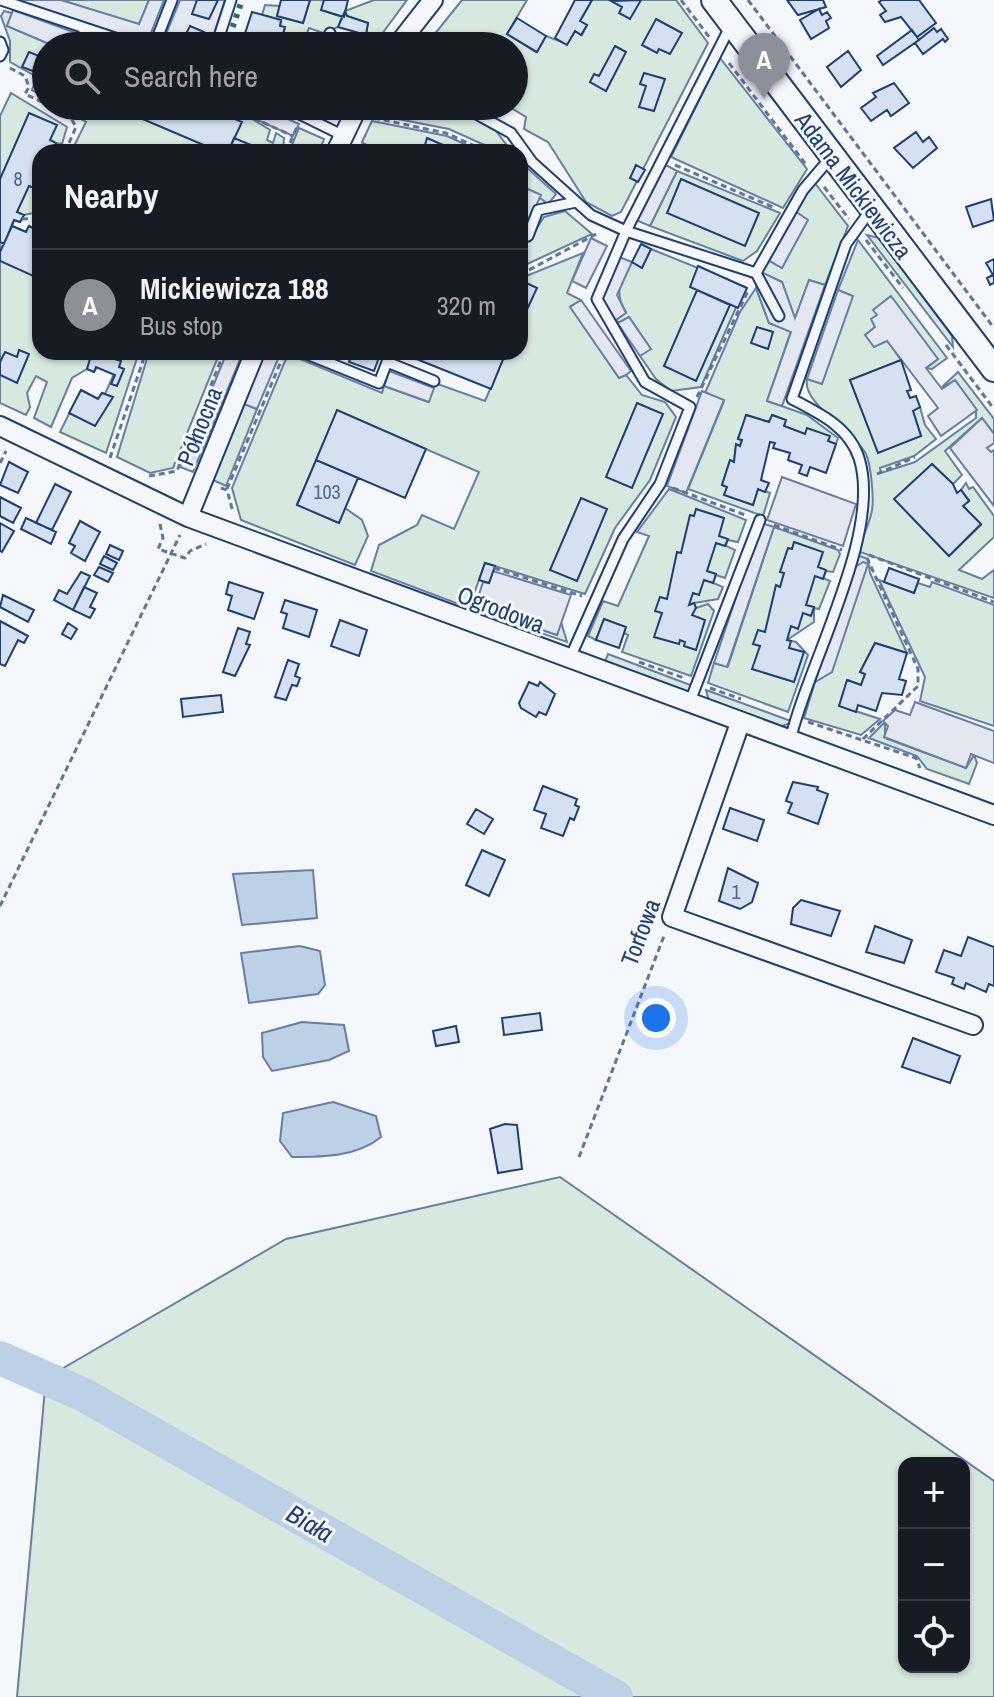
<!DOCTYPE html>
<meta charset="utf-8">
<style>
body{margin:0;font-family:"Archivo Narrow",sans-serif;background:#20242c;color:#f1f3f6}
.controls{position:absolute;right:24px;bottom:24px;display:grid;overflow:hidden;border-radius:16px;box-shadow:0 2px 6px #0004}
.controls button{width:72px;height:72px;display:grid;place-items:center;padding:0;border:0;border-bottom:2px solid #363941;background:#171b24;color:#f1f3f6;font:40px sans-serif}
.you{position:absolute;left:656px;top:1018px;width:28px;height:28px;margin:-20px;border:6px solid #fff;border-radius:50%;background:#1a73e8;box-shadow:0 0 0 12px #1a73e833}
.badge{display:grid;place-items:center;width:52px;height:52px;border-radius:50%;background:#8c9099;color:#fff;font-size:26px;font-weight:700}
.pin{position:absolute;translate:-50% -66px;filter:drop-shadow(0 2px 4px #0008)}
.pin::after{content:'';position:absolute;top:42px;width:28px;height:24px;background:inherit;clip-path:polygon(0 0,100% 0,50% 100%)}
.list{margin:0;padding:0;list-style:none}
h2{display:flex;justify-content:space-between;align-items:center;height:104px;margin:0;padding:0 32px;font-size:34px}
h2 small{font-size:26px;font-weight:400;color:#9ea1a6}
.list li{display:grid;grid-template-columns:52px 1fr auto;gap:24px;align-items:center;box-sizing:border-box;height:112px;padding:0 32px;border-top:2px solid #363941}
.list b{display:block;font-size:30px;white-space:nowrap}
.list p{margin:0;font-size:26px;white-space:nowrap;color:#9ea1a6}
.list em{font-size:26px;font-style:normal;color:#9ea1a6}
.icon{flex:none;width:44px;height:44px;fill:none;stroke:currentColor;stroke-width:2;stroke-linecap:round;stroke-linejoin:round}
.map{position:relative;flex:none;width:994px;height:1697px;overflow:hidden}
.search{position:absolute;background:#171b24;box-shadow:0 2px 6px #0004;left:32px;top:32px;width:496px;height:88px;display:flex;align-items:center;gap:20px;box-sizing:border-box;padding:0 28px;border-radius:44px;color:#9ea1a6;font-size:30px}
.panel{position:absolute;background:#171b24;box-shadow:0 2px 6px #0004;left:32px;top:144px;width:496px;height:216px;border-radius:24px}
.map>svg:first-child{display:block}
.green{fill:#d7e8df;stroke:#687fa3;stroke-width:2;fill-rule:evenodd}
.parking{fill:#e3e8f0;stroke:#687fa3;stroke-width:2}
.water{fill:#bed0e5;stroke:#687fa3;stroke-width:2}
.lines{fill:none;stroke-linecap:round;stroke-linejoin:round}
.river{stroke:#bed0e5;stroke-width:34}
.building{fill:#d5e0f0;stroke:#1d3f73;stroke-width:2}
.lane-casing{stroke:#1d3f73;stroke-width:13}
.street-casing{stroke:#1d3f73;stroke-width:22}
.secondary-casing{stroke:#1d3f73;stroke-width:28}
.path{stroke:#5e769c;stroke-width:3;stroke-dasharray:6 4;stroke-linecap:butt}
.lane{stroke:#f4f7fb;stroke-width:9}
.street{stroke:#f4f7fb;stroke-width:18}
.secondary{stroke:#f4f7fb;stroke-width:24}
.hedge{stroke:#2c6c60;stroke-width:6;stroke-dasharray:4 6;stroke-linecap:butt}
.labels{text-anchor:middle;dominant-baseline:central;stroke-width:6;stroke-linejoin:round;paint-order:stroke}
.number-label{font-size:20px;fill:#4b6792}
.street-label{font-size:24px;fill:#1d3f73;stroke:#f4f7fb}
.water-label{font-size:26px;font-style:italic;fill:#1d3f73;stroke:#f4f7fb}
</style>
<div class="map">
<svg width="994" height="1697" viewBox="0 0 994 1697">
<rect width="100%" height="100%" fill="#f4f7fb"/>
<!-- green -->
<path class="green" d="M61,0H149L139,25Z
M310,0H324L322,10L342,17L338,27L323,33L309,28L302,46H274L275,40L281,41L285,28L280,26L281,20L262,15L265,5L280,6L277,16L303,23Z
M374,0H407L373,46H351L353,41L366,35L368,23L347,16L345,11Z
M462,0H527L507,34L536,52L546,36L567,44L575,31L582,35L587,25L580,21L592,0H676L708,43L621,212L612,216L586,202L548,142L524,129L526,117L508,106H514V46H425Z
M4,11L12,13L7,26L54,46H46V62L35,84L46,88V98L32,90L37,77L10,62V41L1,16Z
M720,58L807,169L783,208L671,157Z
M11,93L67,127L62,144L56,143L52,152H40V179L36,188L40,189L34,213L24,215L20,222L14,220L12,226L26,232L29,226L37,230L40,228V352H139L106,453L60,432L81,390L98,399L102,393L105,394L114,374L97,367L94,372L87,369L72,378L51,427L34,418L47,382L36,376L27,393L30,407L26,415L0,403V116Z
M70,106H220L218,112L225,115L231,106L270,130L267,140L273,143L276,133L284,138L283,152H71L86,122L72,114Z
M381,106H466L463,112L496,131L512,152H500L449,129L377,115Z
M372,121L447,136L482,152H377L362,142Z
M299,128L324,139L319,152H289Z
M525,166L556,194L548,204L528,189L520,207V168Z
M677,171L780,213L757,251L743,261L650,226Z
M814,182L848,226L825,285L809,280L795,319L782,282L762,273L768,260L781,267L795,211Z
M565,211L592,234L525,265L520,262V232L531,237L544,217Z
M867,235L879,238L952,336L953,347Z
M858,240L947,358L932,369L926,368L938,359L877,315L872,319L875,327L866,335L887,340L901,360L850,380L878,452L921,436L913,411L920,407L925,425L936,439L914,456L880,468L881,473L915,462L976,418V410L955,381L942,387L958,372L994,419V434L982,418L945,451L962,475L953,484L932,464L895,499L949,556L981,525L963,506L969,500L961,490L966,483L969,489L973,487L994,516V537L959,570L982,579L994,570V598L857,551C862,539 870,523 872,510C874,498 871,465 866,454C853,430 802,404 807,379L822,383L852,296L838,290Z
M651,249L745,287L701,387L671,391L656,379L640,356L650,348L629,317L618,323L616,320L626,312C613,292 621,282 632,262L642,267Z
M583,253L567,293L581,300L571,306L619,378L626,375L642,395L665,402L676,417L650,480L615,528L585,594L485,563L469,608L371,571L379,545L417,525L422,515L454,529L479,472L338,411L297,504L338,523L345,508L362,520L368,536L355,565L241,520L232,488L288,354L382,393L384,386L428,402L435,383L485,401L506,352H520V271L529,275Z
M756,288L769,323L791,331L767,401L807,415L838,438L836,444L828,441L829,436L805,434L784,426L786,420L773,415L769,422L747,415L738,438L742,440L740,446L736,445L734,462L730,461L722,485L727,487L725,495L753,505L758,489L770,493L763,516L688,489L724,401L705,393L740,312Z
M149,352H220L173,468L150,473L117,457Z
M211,391L225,396L193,472L180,467Z
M244,404L257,409L226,486L213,480Z
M669,489L746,520L738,542L727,540L726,546L735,550L725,578L716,575L713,583L723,587L718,599L694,603L696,608L708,604L714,611L691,676L622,652L628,635L624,633L625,627L604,619L596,640L588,636L603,601L618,606L649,536L637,532Z
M774,527L838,550L840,554L833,572L826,571L823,578L830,581L819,609L814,608V622L787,640L796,642L808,655L788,712L708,683L714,663L728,666Z
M857,555L868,559L870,573L907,653L875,643L860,672L865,674L861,685L848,680L840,706L880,719L861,735L804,718L815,682L832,671Z
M879,580L914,593L918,583L930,587L932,582L994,605V726L920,701L925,677Z
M475,607L557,635L561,622L567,642L474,610Z
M608,654L693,686V688L684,693L605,662Z
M706,690L791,721L790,723L780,727L709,701Z
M885,722V738L966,768L974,755L977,763L969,784L927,769L917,756L869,738Z
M560,1177L994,1481V1697H17L46,1378L286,1239ZM964,1463V1667H904V1463Z"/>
<!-- parking -->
<path class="parking" d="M14,0H61L139,24L149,0H164L147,43Z
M180,0H225L210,46H161Z
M13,10L76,33L71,46H54L7,26Z
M241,106H259L299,124L293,136L242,113Z
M664,164L677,171L650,226L636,220Z
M528,189L541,195L523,234L520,207Z
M795,211L808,220L782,268L768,260Z
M591,238L607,246L586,288L572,281Z
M619,257L632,262L617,295L626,313L616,320L618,323L629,317L651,349L640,356L601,299Z
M759,271L782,282L795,318L809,280L825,285L782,406L767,401L791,332L769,323L756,288Z
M838,290L853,296L822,384L807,379Z
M891,296L938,359L926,368L942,389L955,380L977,410L941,436L928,416L938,408L887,341L874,347L865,335L875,327L871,319L877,315L873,310Z
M581,300L631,371L626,375L619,378L570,307Z
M227,352H243L225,396L211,391Z
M265,352H281L257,409L244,404Z
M389,371L434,388L429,402L384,386Z
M702,391L724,400L686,493L667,486Z
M982,418L994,434V443L987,448L991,452L994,450V506L950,448Z
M782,477L856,504L843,546L767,520Z
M761,523L774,527L727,667L714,663Z
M863,562L868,564L832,672L815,682L852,569Z
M493,571L571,595L557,635L475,607L483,582L489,583Z
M915,702L994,731V763L971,754L966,768L884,737L888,726L883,721L895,710L910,715Z"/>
<!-- water -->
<path class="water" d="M313,870L317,918L242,925L233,874Z
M300,946L320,951L325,985L318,994L249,1003L241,953Z
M302,1022L344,1025L349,1051L329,1060L272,1071L263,1057L262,1033Z
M333,1102L376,1116L381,1137C357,1157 322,1157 292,1157L280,1141L283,1113Z"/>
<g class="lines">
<!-- river -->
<path class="river" d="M0,1358L84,1395L616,1697"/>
</g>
<!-- building -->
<path class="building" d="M197,0H218L209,19L192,14Z
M281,0H310L303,23L277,16Z
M324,0H348L344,17L321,10Z
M575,0H592L580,21L587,25L581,35L575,31L567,45L555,38Z
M641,0L630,19L619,13L622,7L611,1Z
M787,0H823L826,7L798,15Z
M882,0H919L936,23L917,37L901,17L885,22L880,15L886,11L879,2Z
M819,9L822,15L827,12L831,18L826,21L829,28L811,39L800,20Z
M345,11L347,16L368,23L366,35L338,27Z
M252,12L281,20L280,26L285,27L281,41L275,40L274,46H241Z
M517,18L546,36L537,52L507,34Z
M656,19L682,33L670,54L659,49L657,53L642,45Z
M190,26L204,32L198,46L183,40Z
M934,28L937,32L941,29L948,39L945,42L943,39L923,54L915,43Z
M912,30L919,40L883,65L877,56Z
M615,46L626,52L606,91L590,82L594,74L599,76Z
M848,51L861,70L841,87L827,67Z
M29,52L44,58L38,73L22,67Z
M644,73L665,79L654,111L639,107L646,86L640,84Z
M894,83L909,103L891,116L887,110L871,121L861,108L876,97L873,93Z
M112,106H204L242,122L228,152H220Z
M29,113L57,125L50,140L56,143L52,152H40L34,177L39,179L35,188L29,186L17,212L24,215L20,222L14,220L4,244L0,242V179Z
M916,132L923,142L929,137L937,148L913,168L894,148Z
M234,138L263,150L262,152H228Z
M427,138L459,152H423Z
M636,165L645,170L638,182L630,178Z
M681,179L759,213L745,246L667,213Z
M991,199L994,220L973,227L966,207Z
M12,226L26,232L29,226L37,230L40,279L0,261V252Z
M641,244L651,249L642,268L632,262Z
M994,259V283L990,285L987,278L993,275L986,263Z
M698,266L747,288L738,308L690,287Z
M520,280L537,288L524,316L520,315Z
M697,290L730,305L696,381L664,366Z
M757,327L773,332L768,349L751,343Z
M19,350L29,354L17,383L0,375V362L5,352L17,357Z
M92,352L121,361L119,367L124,369L117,386L111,384L115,375L96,367L94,372L87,369Z
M353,352H381L374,371L349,362Z
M399,352H506L491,389Z
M901,360L911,390L907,391L910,398L916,396L920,407L913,411L921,436L878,453L850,380Z
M81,390L98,399L102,393L113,397L95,426L69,413Z
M637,403L663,414L632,488L606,477Z
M337,410L426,449L405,498L316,460Z
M746,415L769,422L772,415L786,420L784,426L805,434L807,428L830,436L828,441L836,444L826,473L810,467L807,476L799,473L802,465L788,460L790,453L773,448L775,443L770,442L761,480L769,483L765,492L758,489L753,505L724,495L727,487L722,485L730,460L734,462L736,444L740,446L742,440L738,439Z
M316,460L358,478L339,523L297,505Z
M9,462L28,472L18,493L0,485Z
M932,464L953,484L957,493L961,490L969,501L963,506L981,524L949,556L894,499Z
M55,484L71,492L52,530L36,523Z
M0,497L21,508L13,523L0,516Z
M581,498L607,509L577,581L550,570Z
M696,509L724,518L719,536L728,539L725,546L716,543L707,571L716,574L713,583L704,580L699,595L693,593L689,605L694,603L696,608L692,615L705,620L696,650L684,646L685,642L680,640L679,644L654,637L662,613L655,611L660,597L667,599L677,552L681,553L690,515L694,516Z
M26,518L56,532L51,544L21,529Z
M80,521L100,532L85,561L71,553L75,546L69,543Z
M0,523L14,531L2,552L0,551Z
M794,542L823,552L818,567L826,570L823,579L815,576L806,605L814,607L811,616L803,613L798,629L791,626L787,640L791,641L789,648L804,652L794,682L752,669L760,646L753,644L758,630L765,632L776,585L780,587L784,573L780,572L788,548L792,549Z
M110,545L123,551L119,560L106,554Z
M104,556L117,563L113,570L100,564Z
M485,563L495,566L489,583L479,580Z
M99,567L113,573L108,582L94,575Z
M889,568L919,579L914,593L884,582Z
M81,572L90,576L73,610L54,600L59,590L67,594Z
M229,582L263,593L254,619L228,610L232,596L226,594Z
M84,587L97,593L90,607L95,609L90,618L73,610Z
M3,595L34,610L28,622L0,607Z
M285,600L317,610L309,637L283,628L287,614L281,612Z
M604,619L626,627L619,648L596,640Z
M340,620L367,630L359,656L331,646Z
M0,621L28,636L24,643L18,640L5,666L0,664Z
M68,623L77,629L71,639L62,634Z
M238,628L250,632L246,644L250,645L235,676L223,672Z
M875,643L907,653L899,679L906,681L902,695L882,693L876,711L858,705L856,712L839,706L847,680L861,685L865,674L860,672Z
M288,660L299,664L295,676L300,678L297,686L292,685L286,700L275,697Z
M529,682L538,686L540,682L555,694L546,715L539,712L536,717L521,708L519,703Z
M221,695L223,712L183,717L181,699Z
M793,782L818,787L817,790L828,794L818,824L788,813L792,803L786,801Z
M543,786L577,799L575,805L579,807L574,820L570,818L563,836L541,828L546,814L534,810Z
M730,808L764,820L757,841L723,829Z
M476,809L493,819L484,834L467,824Z
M482,850L505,860L489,896L466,885Z
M728,868L758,883L752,902L740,909L719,901Z
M801,900L840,911L831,936L791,924L793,908Z
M875,926L912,940L904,963L866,952Z
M968,937L994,947V986L989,984L986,992L966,983L964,989L952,984L954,978L936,972L944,950L961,956Z
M540,1013L542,1030L504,1035L502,1018Z
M456,1026L459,1042L436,1046L433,1031Z
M913,1038L960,1056L950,1083L902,1067Z
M505,1124L517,1125L522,1169L498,1173L490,1129Z"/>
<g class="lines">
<defs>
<path id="lane" d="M1,0L139,46
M0,42L3,50L0,56
M78,46L85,30
M154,46L172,0
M216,46L231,0
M325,46L330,33
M283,106L344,136
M471,111L511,133L532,162L591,215L626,231L756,273L779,316
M528,236L538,210L576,202
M756,273L803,190L832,156
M302,352L379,383L387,362L434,381
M570,658L623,539L660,484L690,407L645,382L597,299L626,231L730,27
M689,704L760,520
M790,741C807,665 883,533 859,458C849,427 819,413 792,399L846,244L870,211"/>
<path id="street" d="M397,46L433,0
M336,152L358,106
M0,426L188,517L994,815
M188,517L255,352
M740,723L672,917L973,1025"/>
<path id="secondary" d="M714,0L994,369"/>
</defs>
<!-- lane casing -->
<use href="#lane" class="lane-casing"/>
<!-- street casing -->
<use href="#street" class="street-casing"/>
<!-- secondary casing -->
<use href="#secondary" class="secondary-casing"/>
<!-- path -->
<path class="path" d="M681,0L710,38
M748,0L994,328
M729,63L807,166
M10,68L25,76L29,87L25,94L46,104
M49,106L61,112
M64,106L61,112L71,118L76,127L65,152
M241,106L242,113L293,136
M221,113L225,106
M374,118L446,133L488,152
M361,144L372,152
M54,147L65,151
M286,152L297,127
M675,165L775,208
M38,183L40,184
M824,187L849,219
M22,219L40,218
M33,228L40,221
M866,240L903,288
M520,266L529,270L598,233
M946,345L994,409
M697,397L749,289
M110,458L146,352
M0,463L6,451
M877,474L915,457
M149,476L177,471L224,352
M221,488L227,490L233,512
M673,488L748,516
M227,489L285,352
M160,524L163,538L158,549L185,558L190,551L206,544
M774,525L842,550
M869,555L994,602
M494,568L582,596
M639,662L684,678
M710,688L741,699
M808,722L916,758L920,768
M863,739L918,686V669L867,558
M0,906L180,535
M579,1157L664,936"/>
<!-- lane -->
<use href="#lane" class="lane"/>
<!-- street -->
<use href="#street" class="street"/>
<!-- secondary -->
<use href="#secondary" class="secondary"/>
<!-- hedge -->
<path class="hedge" d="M226,46L242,0
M302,46L303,44"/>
</g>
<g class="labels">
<!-- number labels -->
<g class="number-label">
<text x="18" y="178">8</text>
<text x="327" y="491">103</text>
<text x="736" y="891">1</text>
</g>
<!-- street labels -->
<g class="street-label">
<text transform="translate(854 185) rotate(53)">Adama Mickiewicza</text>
<text transform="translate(199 426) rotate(-68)">Północna</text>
<text transform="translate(501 609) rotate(21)">Ogrodowa</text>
<text transform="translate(640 932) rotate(-69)">Torfowa</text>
</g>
<!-- water labels -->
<g class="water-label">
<text transform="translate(310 1523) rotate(30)">Biała</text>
</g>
</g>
</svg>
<div class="controls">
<button>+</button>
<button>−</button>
<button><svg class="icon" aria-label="locate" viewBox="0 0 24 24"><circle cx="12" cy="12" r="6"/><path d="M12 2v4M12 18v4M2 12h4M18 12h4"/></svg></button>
</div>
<div class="you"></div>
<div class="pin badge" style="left:764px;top:99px">A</div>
<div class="search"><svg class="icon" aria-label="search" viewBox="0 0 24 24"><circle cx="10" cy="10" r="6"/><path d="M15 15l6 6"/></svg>Search here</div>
<section class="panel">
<h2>Nearby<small></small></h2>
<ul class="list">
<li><span class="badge">A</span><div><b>Mickiewicza 188</b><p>Bus stop</p></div><em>320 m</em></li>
</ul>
</section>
</div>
